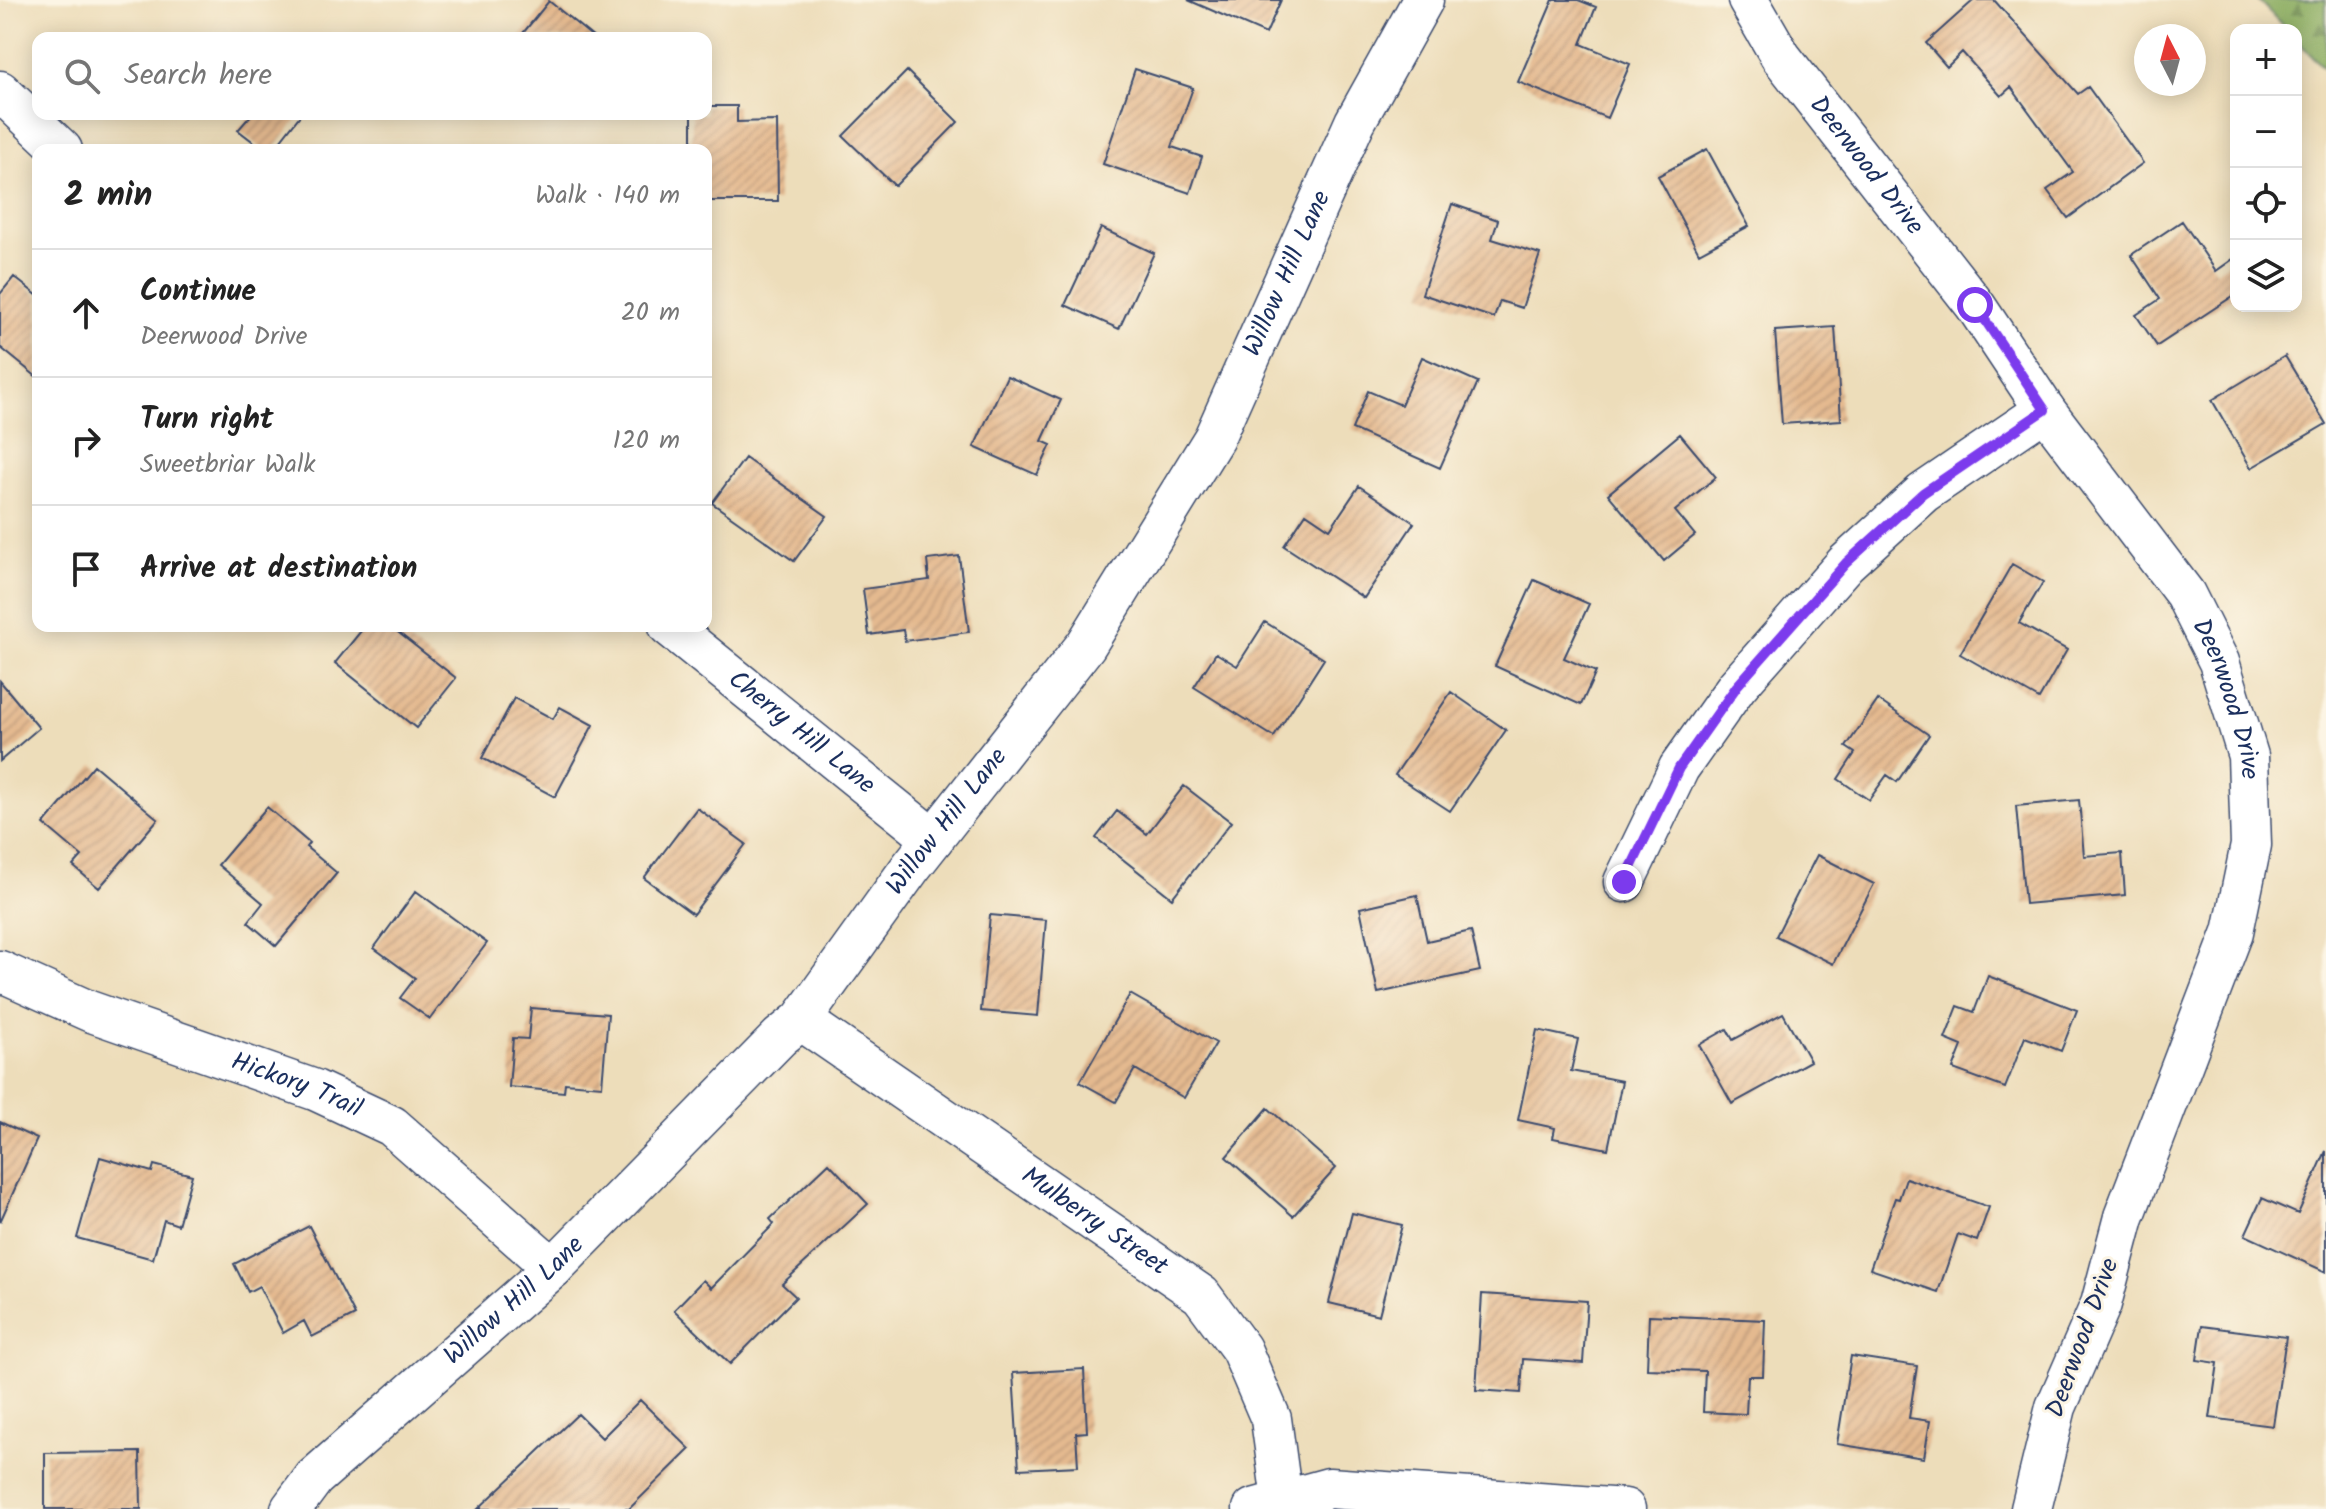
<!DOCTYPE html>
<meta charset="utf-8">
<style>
body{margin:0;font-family:Kalam,sans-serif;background:#f6f6f6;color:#222}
.controls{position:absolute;right:24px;top:24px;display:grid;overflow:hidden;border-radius:16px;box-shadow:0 4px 20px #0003}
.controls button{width:72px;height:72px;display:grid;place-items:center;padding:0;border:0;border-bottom:2px solid #e0e0e0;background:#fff;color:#222;font:40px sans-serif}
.compass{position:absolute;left:2134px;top:24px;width:72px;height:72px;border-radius:50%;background:#fff;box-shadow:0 4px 20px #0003;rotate:354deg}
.stop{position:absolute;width:24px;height:24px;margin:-18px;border:6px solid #7c3aed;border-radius:50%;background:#fff}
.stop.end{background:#7c3aed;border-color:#fff;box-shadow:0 2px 8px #0008}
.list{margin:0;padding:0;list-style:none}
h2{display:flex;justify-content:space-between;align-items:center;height:104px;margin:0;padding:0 32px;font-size:34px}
h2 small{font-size:26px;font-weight:400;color:#767676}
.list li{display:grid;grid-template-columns:52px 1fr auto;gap:24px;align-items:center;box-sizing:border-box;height:128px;padding:0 32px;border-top:2px solid #e0e0e0}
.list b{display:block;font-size:30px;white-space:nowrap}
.list p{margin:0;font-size:26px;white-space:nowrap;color:#767676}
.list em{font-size:26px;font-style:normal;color:#767676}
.icon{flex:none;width:44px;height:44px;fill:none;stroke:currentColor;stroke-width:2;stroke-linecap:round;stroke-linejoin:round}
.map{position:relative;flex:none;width:2326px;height:1509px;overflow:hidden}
.search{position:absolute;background:#fff;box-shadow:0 4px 20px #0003;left:32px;top:32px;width:680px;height:88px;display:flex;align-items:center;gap:20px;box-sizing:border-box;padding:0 28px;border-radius:16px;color:#767676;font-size:30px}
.panel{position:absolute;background:#fff;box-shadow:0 4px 20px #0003;left:32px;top:144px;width:680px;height:488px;border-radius:16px}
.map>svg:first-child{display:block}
.forest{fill:url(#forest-firs);stroke:#526c5e;stroke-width:2}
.building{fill:url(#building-hatch)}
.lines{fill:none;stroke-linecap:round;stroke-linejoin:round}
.street-casing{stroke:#3a496c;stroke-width:43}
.street{stroke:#fff;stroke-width:40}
.route{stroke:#7c3aed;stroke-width:10}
.labels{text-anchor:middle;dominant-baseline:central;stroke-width:6;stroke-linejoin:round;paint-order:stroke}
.street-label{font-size:26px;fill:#1b2f5e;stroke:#fcf5e5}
</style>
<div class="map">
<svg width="2326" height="1509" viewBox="0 0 2326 1509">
<defs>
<pattern id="forest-firs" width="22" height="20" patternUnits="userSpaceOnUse" patternTransform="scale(2)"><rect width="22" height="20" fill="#88aa5d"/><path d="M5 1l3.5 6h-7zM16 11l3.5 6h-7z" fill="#6e8b50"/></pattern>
<pattern id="building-hatch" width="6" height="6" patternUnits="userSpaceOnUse" patternTransform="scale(2)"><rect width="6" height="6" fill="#e4b98f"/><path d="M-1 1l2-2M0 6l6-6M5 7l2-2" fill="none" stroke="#c39f7e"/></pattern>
</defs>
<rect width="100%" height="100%" fill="#fcf5e5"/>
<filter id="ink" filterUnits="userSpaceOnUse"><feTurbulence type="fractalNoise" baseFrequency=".0125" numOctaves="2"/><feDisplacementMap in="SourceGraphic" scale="16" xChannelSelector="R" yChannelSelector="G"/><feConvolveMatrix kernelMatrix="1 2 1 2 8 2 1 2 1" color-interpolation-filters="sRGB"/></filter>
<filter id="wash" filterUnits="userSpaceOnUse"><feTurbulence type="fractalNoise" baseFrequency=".006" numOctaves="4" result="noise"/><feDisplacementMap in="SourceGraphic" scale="32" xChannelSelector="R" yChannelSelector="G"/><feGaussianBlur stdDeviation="1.8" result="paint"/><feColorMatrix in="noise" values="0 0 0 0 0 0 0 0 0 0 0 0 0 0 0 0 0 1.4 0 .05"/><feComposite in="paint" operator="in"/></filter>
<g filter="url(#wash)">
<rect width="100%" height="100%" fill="#edddba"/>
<!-- forest -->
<path class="forest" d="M2258,0H2326V71L2296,39V30H2287Z"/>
<g id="blocks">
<!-- building -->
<path class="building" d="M1188,0H1281L1266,34Z
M1553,0H1578L1596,7L1581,44L1630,64L1607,118L1518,82Z
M1974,0H1994L2078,94L2088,87L2143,163L2068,218L2047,190L2073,172L2011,87L2001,96L1962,52L1947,67L1926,43Z
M549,1L594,38H519Z
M1135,69L1193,88L1172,147L1202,157L1190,193L1103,164Z
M907,71L958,122L895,186L843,136Z
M706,106H737V122L777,121L778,201H706V150H692V114H706Z
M252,114H301L273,150H264L238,130Z
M1707,149L1749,226L1699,253L1658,176Z
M1452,204L1498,220L1492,239L1540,254L1522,308L1500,301L1494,318L1422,294Z
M2182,221L2216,271L2236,257V294L2157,346L2136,315L2160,299L2131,255Z
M1101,228L1154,253L1119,329L1065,305Z
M14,277L38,296V378L0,347V294Z
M1835,327L1841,420L1782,424L1775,331Z
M2285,356L2326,424L2251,468L2212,400Z
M1422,357L1478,382L1440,468L1352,429L1368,391L1401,405Z
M1007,376L1061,400L1042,441L1051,445L1037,475L974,447Z
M1680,434L1716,477L1675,511L1695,535L1664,561L1608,494Z
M745,458L827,516L794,561L712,503Z
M1359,486L1414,523L1364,598L1284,546L1306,513L1330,529Z
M959,556L969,632L905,641L903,630L869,635L863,589L929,580L927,560Z
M2012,564L2043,582L2019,623L2067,650L2039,699L1960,654Z
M1534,580L1589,604L1564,658L1596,672L1581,705L1495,666Z
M1265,622L1324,659L1274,737L1194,687L1216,653L1237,666Z
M365,626H390L456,678L416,728L335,663Z
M0,681L39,728L0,761Z
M1451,692L1506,730L1450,811L1395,775Z
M514,698L553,719L560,707L593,725L555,797L482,758Z
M1878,700L1929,735L1897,782L1887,775L1869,800L1838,779L1855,753L1846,747Z
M94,765L158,819L99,888L73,866L82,856L44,824Z
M1184,786L1231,822L1172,898L1096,838L1117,811L1147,834Z
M2079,800L2084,856L2122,853L2125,895L2025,904L2016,806Z
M267,807L309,843L306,847L337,873L276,946L248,922L263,903L218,865Z
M697,808L746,844L693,914L644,878Z
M1817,855L1874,884L1833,964L1776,936Z
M416,891L487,943L430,1019L400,998L415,978L374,948Z
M1417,895L1427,941L1471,931L1480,971L1378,993L1360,908Z
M990,915L1046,920L1038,1016L981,1011Z
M1988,976L2077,1010L2061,1051L2025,1037L2005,1088L1953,1069L1962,1046L1945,1039L1958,1006L1974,1012Z
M1130,994L1216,1043L1184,1098L1135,1069L1116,1102L1080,1082Z
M531,1008L608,1014L602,1086L565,1083L564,1092L509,1087L513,1038L528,1039Z
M1783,1013L1810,1061L1732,1104L1699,1045L1727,1029L1733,1040Z
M1537,1030L1578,1039L1571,1071L1622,1081L1608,1149L1553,1138L1555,1128L1518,1120Z
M1268,1108L1336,1168L1293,1216L1226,1157Z
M0,1122L37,1139L0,1222Z
M2326,1151V1272L2245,1235L2262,1198L2298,1214Z
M100,1157L152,1172L154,1165L192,1175L178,1225L164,1220L153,1259L77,1238Z
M829,1163L868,1204L782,1284L796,1297L730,1364L674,1310L703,1280L711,1288L774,1224L770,1219Z
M1906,1178L1989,1207L1977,1241L1958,1234L1938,1292L1870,1269L1895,1198L1899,1199Z
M1352,1213L1402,1225L1379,1315L1329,1303Z
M309,1226L355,1315L312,1337L304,1321L283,1333L259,1286L248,1292L234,1264Z
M1482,1294L1587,1301L1583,1363L1523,1359L1521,1393L1476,1390Z
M1649,1315L1765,1320L1763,1376H1748L1746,1414L1703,1412L1705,1371L1647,1369Z
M2202,1326L2286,1337L2273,1426L2210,1418L2218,1363L2197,1360Z
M1851,1356L1917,1366L1909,1418L1930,1421L1924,1458L1837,1444Z
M1084,1369L1087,1432L1076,1433L1078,1466L1019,1469L1013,1373Z
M640,1400L690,1449L629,1509H478L578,1414L602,1438Z
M140,1452L141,1509H45V1453Z"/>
</g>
</g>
<g filter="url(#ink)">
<use href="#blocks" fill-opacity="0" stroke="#3a496c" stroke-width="2"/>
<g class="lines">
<defs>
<g id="street">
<path id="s1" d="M1748,0L1781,57L1975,305L2045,410L2185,594L2219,662L2248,756L2251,845L2233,932L2124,1217L2101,1304L2056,1407L2031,1509"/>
<path d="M0,91L62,150"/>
<path id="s2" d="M669,626L933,839"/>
<path d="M1624,882L1679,768L1737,686L1846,563L1923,493L2045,410"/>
<path id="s3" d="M0,971L89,1011L315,1090L392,1126L553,1268"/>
<path id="s4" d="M801,1020L1201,1295L1241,1349L1271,1419L1282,1500"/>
<path id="s5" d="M291,1509L314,1478L553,1268L780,1037L801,1020L911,867L1086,645L1214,438L1355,122L1423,0"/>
<path d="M1253,1509L1329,1488L1625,1509"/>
</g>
</defs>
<!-- street casing -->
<use href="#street" class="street-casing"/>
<!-- street -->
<use href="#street" class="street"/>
</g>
</g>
<g class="lines" filter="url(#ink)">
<!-- route -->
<path class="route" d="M1624,882L1679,768L1737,686L1846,563L1923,493L2045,410L1975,305"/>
</g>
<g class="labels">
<!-- street labels -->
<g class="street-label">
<text stroke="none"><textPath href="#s1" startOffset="204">Deerwood Drive</textPath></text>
<text stroke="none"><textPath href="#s5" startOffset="1602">Willow Hill Lane</textPath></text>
<text stroke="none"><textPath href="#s1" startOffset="852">Deerwood Drive</textPath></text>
<text stroke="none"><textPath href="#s2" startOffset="170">Cherry Hill Lane</textPath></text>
<text stroke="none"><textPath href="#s5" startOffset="954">Willow Hill Lane</textPath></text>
<text stroke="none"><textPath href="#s3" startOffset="318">Hickory Trail</textPath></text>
<text stroke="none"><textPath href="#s4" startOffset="356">Mulberry Street</textPath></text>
<text stroke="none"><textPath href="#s5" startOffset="306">Willow Hill Lane</textPath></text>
<text transform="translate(2083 1338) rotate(-70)">Deerwood Drive</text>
</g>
</g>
</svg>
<div class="controls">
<button>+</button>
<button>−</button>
<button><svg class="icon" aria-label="locate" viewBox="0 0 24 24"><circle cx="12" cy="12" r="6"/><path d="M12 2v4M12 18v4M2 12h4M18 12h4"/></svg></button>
<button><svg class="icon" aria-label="layers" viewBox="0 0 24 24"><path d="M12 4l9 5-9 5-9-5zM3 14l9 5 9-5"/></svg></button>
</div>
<svg class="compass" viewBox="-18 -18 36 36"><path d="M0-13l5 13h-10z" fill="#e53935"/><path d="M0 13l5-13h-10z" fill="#767676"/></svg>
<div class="stop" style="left:1975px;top:305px"></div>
<div class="stop end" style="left:1624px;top:882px"></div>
<div class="search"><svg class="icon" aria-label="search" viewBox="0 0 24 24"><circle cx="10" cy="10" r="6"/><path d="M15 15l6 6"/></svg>Search here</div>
<section class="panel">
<h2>2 min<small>Walk · 140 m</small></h2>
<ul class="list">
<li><svg class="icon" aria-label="ahead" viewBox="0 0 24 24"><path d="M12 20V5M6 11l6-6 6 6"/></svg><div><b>Continue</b><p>Deerwood Drive</p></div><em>20 m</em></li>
<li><svg class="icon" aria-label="right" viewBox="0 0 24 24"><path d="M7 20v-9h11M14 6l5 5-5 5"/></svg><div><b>Turn right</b><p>Sweetbriar Walk</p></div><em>120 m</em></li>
<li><svg class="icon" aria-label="arrive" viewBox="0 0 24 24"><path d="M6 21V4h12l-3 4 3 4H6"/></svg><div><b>Arrive at destination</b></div></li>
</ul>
</section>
</div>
